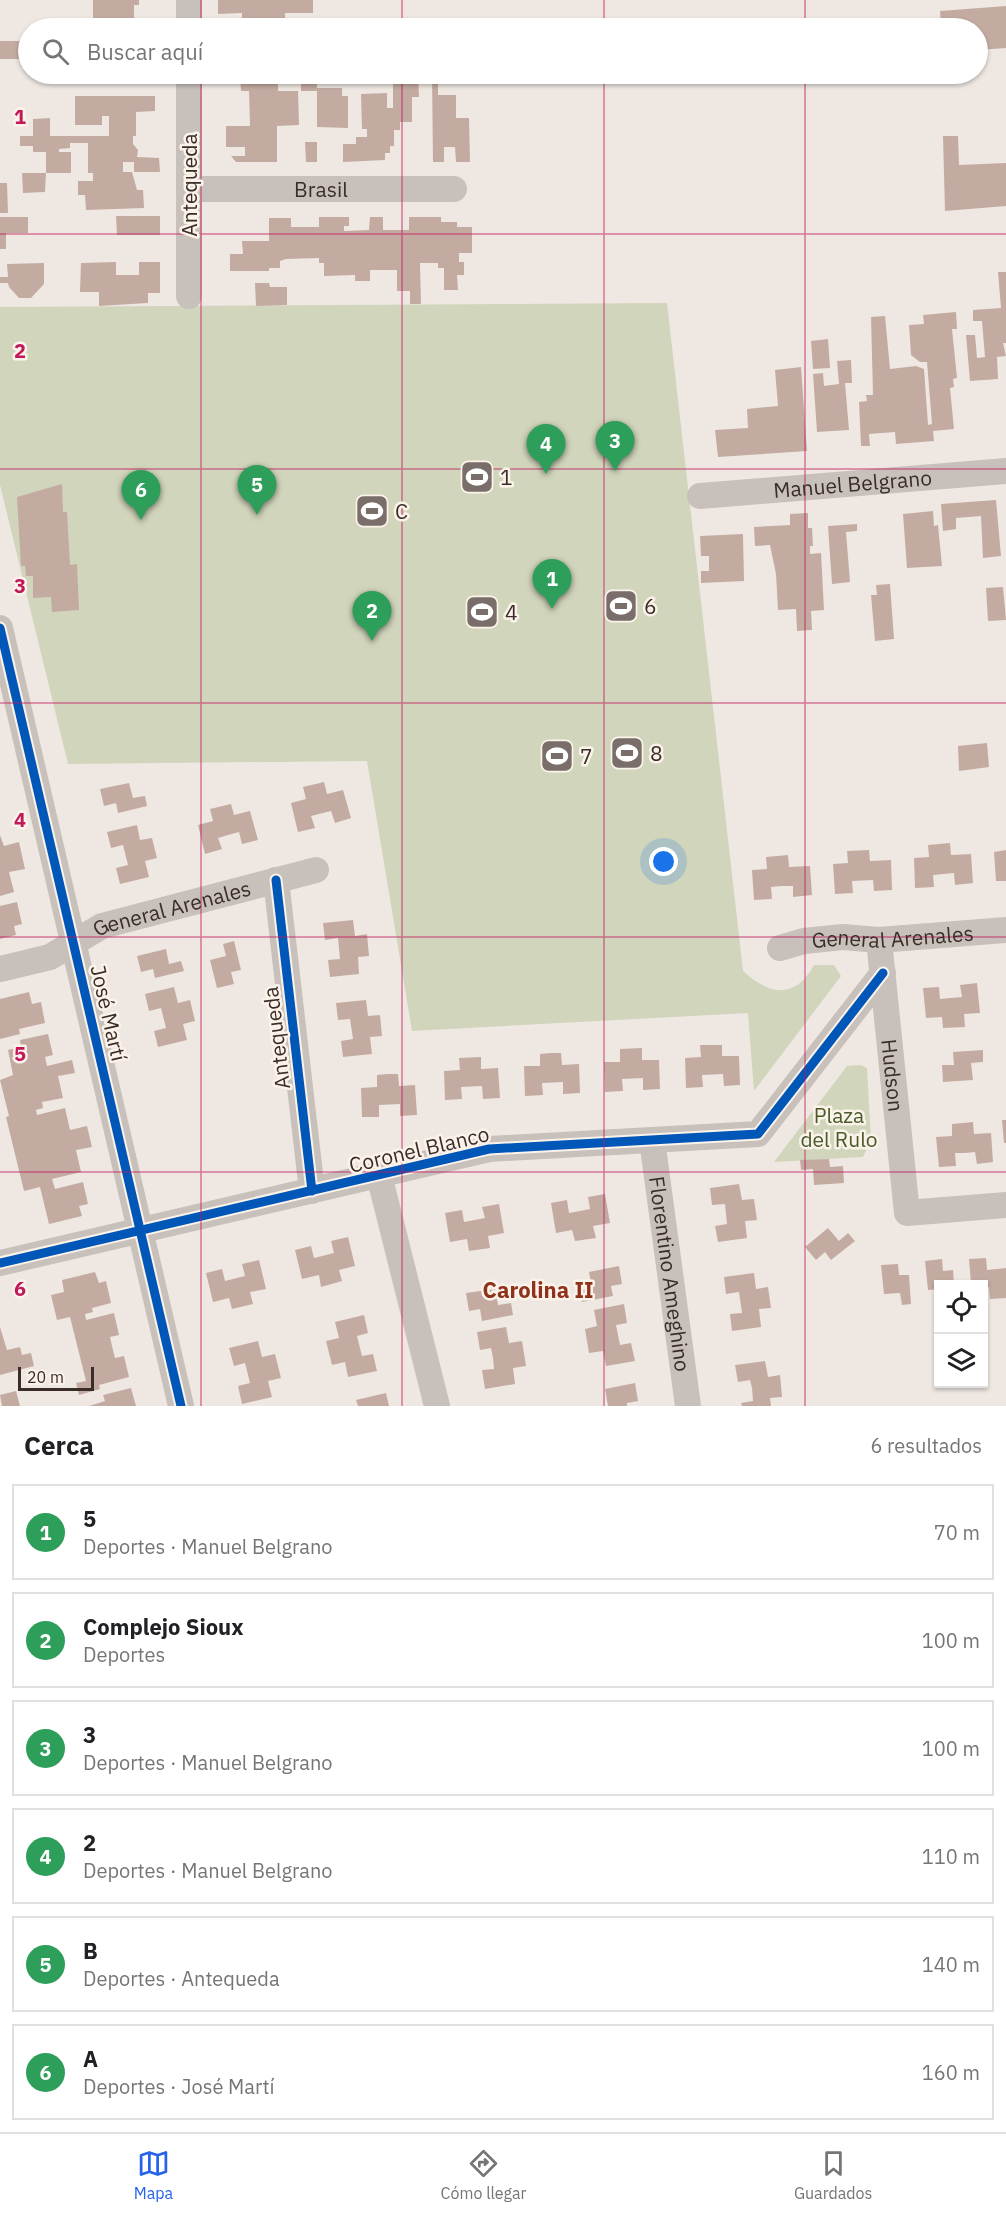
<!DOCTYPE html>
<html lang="es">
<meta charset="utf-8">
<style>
body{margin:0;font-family:"IBM Plex Sans",sans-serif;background:#f2f2f2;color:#202124}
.controls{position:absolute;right:18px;bottom:18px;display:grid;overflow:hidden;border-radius:0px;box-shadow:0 2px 4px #0004}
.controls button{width:54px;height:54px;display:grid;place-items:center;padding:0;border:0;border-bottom:2px solid #e0e0e0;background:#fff;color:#202124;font:30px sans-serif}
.scale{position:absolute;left:18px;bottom:15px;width:76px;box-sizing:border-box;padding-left:6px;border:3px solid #3a2d28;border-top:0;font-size:16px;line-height:21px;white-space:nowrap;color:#3a2d28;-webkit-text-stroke:4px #fbf3ea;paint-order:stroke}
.you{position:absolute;left:664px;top:862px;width:21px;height:21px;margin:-15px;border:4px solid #fff;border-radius:50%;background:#1a73e8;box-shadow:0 0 0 9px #1a73e833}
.badge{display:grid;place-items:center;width:39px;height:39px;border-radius:50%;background:#2563eb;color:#fff;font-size:20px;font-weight:700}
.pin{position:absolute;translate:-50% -50px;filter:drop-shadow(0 2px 3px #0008)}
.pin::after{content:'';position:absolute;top:32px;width:21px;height:18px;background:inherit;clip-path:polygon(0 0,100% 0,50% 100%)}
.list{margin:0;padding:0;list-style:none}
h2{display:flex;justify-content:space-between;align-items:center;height:78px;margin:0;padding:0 24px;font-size:26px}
h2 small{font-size:20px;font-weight:400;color:#757577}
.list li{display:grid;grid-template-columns:39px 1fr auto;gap:18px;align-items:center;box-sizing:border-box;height:96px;margin:0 12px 12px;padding:0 12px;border:2px solid #e0e0e0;border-radius:0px}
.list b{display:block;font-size:22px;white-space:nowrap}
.list p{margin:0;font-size:20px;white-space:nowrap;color:#757577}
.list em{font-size:20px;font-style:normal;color:#757577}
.icon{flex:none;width:33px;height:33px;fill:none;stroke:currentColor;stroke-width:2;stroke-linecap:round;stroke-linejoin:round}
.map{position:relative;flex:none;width:1006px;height:1406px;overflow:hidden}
.search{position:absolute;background:#fff;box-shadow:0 2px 4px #0004;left:18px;right:18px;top:18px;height:66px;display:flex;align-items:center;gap:15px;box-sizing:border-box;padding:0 21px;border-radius:33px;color:#757577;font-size:22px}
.sheet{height:726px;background:#fff}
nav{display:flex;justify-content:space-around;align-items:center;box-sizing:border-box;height:84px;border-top:2px solid #e0e0e0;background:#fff;font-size:16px;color:#757577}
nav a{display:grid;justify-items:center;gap:3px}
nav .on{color:#2563eb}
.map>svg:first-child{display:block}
.green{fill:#d1d5bb}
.building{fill:#c4aba2}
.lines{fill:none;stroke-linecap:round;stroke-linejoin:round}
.street{stroke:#c8c0bb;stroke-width:26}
.cycleway-casing{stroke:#fbf3ea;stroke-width:13}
.cycleway{stroke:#0057b8;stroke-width:9}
.grid{fill:none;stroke:#c2185b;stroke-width:1.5;stroke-opacity:0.55}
.labels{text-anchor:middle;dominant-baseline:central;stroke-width:5;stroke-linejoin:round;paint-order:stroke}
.street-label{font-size:21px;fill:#3a2d28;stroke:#fbf3ea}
.poi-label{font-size:21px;fill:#3a2d28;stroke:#fbf3ea;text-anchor:start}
.park-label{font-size:21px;fill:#4b5a2a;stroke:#fbf3ea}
.neighbourhood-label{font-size:22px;font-weight:bold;fill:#8f321b;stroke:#fbf3ea}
.grid-label{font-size:20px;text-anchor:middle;font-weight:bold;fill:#c2185b;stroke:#fbf3ea;stroke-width:5;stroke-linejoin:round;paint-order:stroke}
</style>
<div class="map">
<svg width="1006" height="1406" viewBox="0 0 1006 1406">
<rect width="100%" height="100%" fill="#efe8e2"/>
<!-- green -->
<path class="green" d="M667,303L743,971C769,995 795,1000 814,965H834L841,976L754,1091L748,1013L412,1031L367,761L68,764L0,485V307Z
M860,1065L867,1068L871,1140L863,1157L774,1162L847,1066Z"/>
<!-- building -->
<path class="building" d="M93,0H139V5H134V28H93Z
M218,0H313V13H285V28H239V25H242V13L218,14Z
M1006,6V48L978,50V28H941L940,11Z
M0,41H26L28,59H0Z
M126,74H159V76H126Z
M240,74H278V91H298L299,125L277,126V162H236L231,156H245V147H226V126H250L249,91H241Z
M301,74H317V88H342V96H348V128L317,127V91H301Z
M393,74H418L419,97H412V122H400V130H394V146H390V153H385V160L343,162V144H356V137H367V129H362L361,94L387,93V108H393Z
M432,74H445V84H438V95H456V118H469L470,162H456L455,147H444V162H433Z
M75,96H155V111L136,112V136H133V144L138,150L137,157L159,158L160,172H134V162H123V172H132L137,190H143L144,208L86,210L85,195H78V181H93V173H88V143H70V148L59,149V152H71V173H46V152H33V146H20V136H33V119L50,118V136H109V116H102V125H75Z
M943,136H958L959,165L1006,163V206L945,211Z
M305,142H317V162H306Z
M22,173H46L45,192L23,193Z
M0,183H7L8,213H0Z
M116,216H160V235H117Z
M0,217H28V233H6V249H0Z
M319,217H349V226H344V231L369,230L370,217H383V230H409V217H441V222H457V227H472V253H459V262H464V275H457L458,290H444V268H438V263H420L421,304H410V291H397V270H370V281H355V275L324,276V263H319V258L286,259L280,261V268H269V271H230V254H243L242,241H269V218H291V227H319Z
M116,262V275H139V262H160V293H148V303L99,306V292H80L81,263Z
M44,263V284L31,298H19L9,287L8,283H0V277H8L7,264Z
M998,272H1006V343H1003L1006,356L997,357L998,379L970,381L966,335H975L977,358L985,357L982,321H973V310L1001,308Z
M255,283H269L270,287H287V305L256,306Z
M956,312L957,329H952L957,378L953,379L954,387L950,388L954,429L933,431L934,441L896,444L895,432L869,434L870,446H861L859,402L867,401L866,395H873L871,317L885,316L890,369L916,366L924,369L928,425L932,424L927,362H920L911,355L909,325L924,324L923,315Z
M828,339L830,368L813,369L811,341Z
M851,360L852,383H845L849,430L817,432L813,374L823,373L824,386L839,384L837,361Z
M801,367L807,451L718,457L715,430L748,428L747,409L778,406L775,370Z
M62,484L63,512H67L70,565L77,564L79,610L52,612L51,597L33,598V576H26L25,566H21L17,497Z
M996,500L1001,556L983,558L981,516L956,518V529L943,531L941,504Z
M933,511L934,526L938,525L942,566L907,568L903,514Z
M808,513V528H812L813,546H810V554L821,553L824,610L811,611L812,630L797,631L796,609L778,610L776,574L770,545L755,546L754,527L790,525V514Z
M857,524V531L846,532L850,582L832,584L828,526Z
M743,534L744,581L701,583V571H709V556H701L700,536Z
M890,584L894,639L875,641L871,595H877L876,585Z
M1003,587L1006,620L988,621L986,588Z
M987,743L989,767L959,771L958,746Z
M324,782L327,794L343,790L351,818L335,823L331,811L311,816L315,828L298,832L291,803L306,799L303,787Z
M129,783L133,798L145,796L147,806L118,813L116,803L104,806L100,789Z
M231,804L234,815L250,811L258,840L242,844L239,832L228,835L218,838L222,849L205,854L198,825L213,821L210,809Z
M137,825L140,840L152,838L157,858L145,861L149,877L120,884L116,868L128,865L123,845L111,848L107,832Z
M0,835L4,846L19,842L25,869L9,872L14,892L0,896Z
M950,843L951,855L971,854L973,883L955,885L954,873L933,875L934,887L915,888L914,858L929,857L928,845Z
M869,850L870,861L891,860L892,890L874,891L873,880L852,881L853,893L835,894L833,864L848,863L847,851Z
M1006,850V881H996L994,852Z
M788,855L789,867L810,866L812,895L793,897V886H781L771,887L772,899L754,900L752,870L767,869L766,857Z
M17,902L22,924L14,926L16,935L0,939V906Z
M353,920L355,936L367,934L369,956L358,957L359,974L330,977L328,960L340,959L338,938L325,940L323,923Z
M234,941L241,970L231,972L234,984L217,988L210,960L226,956L223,944Z
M166,949L169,964L181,961L184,971L155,978L153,969L141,972L137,956Z
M977,983L980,1013L964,1014L965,1027L943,1028L942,1017L926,1018L923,988L939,987L940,999L962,997L960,985Z
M174,987L178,1003L190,1000L195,1021L183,1024L187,1040L158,1047L154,1031L166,1028L161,1008L149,1011L145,994Z
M29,992L32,1004L41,1002L45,1023L19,1029L20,1034L0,1039V999Z
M366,1000L368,1016L380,1015L382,1036L370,1037L372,1054L343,1057L341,1041L353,1039L350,1019L338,1020L336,1003Z
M48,1034L53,1055L45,1057L47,1066L72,1060L75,1073L58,1076L63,1098L42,1102L43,1108L36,1110L37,1115L65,1108L70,1130L87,1126L92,1147L76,1150L81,1172L52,1179L55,1189L83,1182L88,1204L79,1206L82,1216L49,1224L40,1187L24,1191L6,1117L9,1116L0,1080L13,1075L8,1050L21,1047L20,1040Z
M700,1045H722V1056H739L740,1085L724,1086L723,1074L702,1075L703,1087L686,1088L685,1058L701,1057Z
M642,1048V1060H659L660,1089L643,1090V1078L622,1079L623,1091L605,1092L604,1062H620V1049Z
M983,1050V1062L971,1063L973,1080L943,1082L942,1065H954L953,1052Z
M551,1053H561L562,1065L579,1064L580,1093L563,1094V1082L542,1083L543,1095L525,1096L524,1066H540V1054Z
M481,1057V1069L498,1068L500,1098L483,1099L482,1086L461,1087L462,1099L445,1100L444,1071L460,1070L459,1058Z
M387,1074H398L399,1086L415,1085L417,1115L400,1116V1104L379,1105V1117H362L361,1088L377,1087V1075Z
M1002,1120H1006V1143H1004Z
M973,1122L974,1134L991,1133L993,1162L977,1164L975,1152L965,1153H955L956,1166L939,1167L936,1137L952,1136V1124Z
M829,1159L830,1167L843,1166L844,1183L814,1185L813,1169L801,1170L800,1160Z
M739,1184L742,1200L754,1199L757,1220L745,1221L747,1238L718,1242L715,1226L727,1224L725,1204L712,1205L710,1188Z
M605,1194L610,1223L593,1226L596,1238L575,1241L572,1230L556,1233L551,1203L567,1200L569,1213L580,1211L590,1209L588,1197Z
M499,1204L504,1233L488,1236L490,1248L469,1251L467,1239L450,1242L445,1213L462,1210L464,1222L485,1218L482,1207Z
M828,1228L839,1241L848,1233L855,1241L831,1260L825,1252L816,1260L805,1247Z
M348,1237L355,1266L339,1270L342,1281L321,1287L319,1275L302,1279L295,1250L311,1246L314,1258L334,1253L331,1241Z
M986,1258L987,1270L1006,1268V1298L990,1299L989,1287L971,1284L969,1259Z
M942,1259L943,1271L953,1270L954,1284H939L938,1289L928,1290L925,1261Z
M259,1260L266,1289L250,1292L253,1304L232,1309L229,1298L213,1302L206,1273L222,1269L225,1281L245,1276L242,1264Z
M898,1264L899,1275H909L911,1304L902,1305L900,1293L884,1294L881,1265Z
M619,1266L622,1284L611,1286L613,1296L582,1302L580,1290L592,1288L589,1272Z
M95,1272L99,1283L106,1281L111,1303L92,1308L93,1312L85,1314L86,1320L114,1313L119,1335L110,1337L112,1346L115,1358L124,1356L129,1377L99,1385L100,1389L79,1395L76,1383L86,1381L70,1317L57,1320L51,1295L64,1292L62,1280Z
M754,1273L756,1289L768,1287L771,1308L759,1309L761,1327L732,1331L730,1314L742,1313L739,1292L726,1294L724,1277Z
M495,1289L498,1305L511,1303L513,1315L482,1321L480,1309L469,1311L466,1293Z
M624,1304L627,1323L616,1325L620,1345L631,1343L635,1361L606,1366L603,1351L589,1353L585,1329L597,1326L594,1310Z
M364,1315L368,1333L357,1336L362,1356L373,1354L377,1371L348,1377L345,1362L332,1365L326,1341L339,1338L335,1322Z
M0,1327L7,1350L20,1347L22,1355L31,1353L34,1366L0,1375Z
M506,1327L509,1343L522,1341L526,1366L513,1368L515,1384L485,1389L482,1370L494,1369L493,1358L491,1348L480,1350L477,1332Z
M258,1341L262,1357L275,1354L281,1378L268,1381L272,1397L242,1404L238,1386L250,1383L245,1363L234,1366L229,1348Z
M765,1361L768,1377L780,1375L782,1397L770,1398L771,1406H742L741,1403L753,1401L752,1388L750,1380L738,1382L735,1365Z
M635,1383L638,1401L627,1403V1406H608L605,1389Z
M131,1388L136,1406H89L105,1401L103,1395Z
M16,1391L20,1406H2L0,1395Z
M386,1393L389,1406H358L356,1400Z"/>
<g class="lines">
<!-- street -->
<g class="street">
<path d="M189,0V28"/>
<path d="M189,74V296"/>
<path id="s1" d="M189,189H454"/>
<path id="s2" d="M700,496L1006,471"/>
<path d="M0,628L181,1406"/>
<path d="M276,880L312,1191"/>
<path id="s3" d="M879,940L907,1213L1006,1205"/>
<path id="s4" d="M780,948L804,941L843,937L879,940L1006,930"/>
<path id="s5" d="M0,969L50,957L102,926L316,870"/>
<path id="s6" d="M652,1140L688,1406"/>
<path d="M379,1175L437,1406"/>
<path d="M0,1263L489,1149L758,1134L883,973"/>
</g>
<defs>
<path id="cycleway" d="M0,628L181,1406
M276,880L312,1191
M0,1263L489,1149L758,1134L883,973"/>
</defs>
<!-- cycleway casing -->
<use href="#cycleway" class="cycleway-casing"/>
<!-- cycleway -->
<use href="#cycleway" class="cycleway"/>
</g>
<!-- grid -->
<path class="grid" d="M201,0V28M402,0V28M604,0V28M805,0V28M201,74V1406M402,74V1406M604,74V1406M805,74V1406M0,234H1006M0,469H1006M0,703H1006M0,937H1006M0,1172H1006"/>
<!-- icons -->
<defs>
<symbol id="stadium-square" viewBox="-11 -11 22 22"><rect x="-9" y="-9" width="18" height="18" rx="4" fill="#796e69" stroke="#fbf3ea"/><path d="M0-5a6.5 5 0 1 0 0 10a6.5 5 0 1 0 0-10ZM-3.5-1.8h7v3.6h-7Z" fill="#fff"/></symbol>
</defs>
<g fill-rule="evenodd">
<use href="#stadium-square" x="458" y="458" width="38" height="38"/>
<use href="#stadium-square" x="353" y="492" width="38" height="38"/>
<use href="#stadium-square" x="602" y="587" width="38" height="38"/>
<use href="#stadium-square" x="463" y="593" width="38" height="38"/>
<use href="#stadium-square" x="608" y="734" width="38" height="38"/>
<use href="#stadium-square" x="538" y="737" width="38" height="38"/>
</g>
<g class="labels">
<!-- street labels -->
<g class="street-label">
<text transform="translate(189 185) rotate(-90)">Antequeda</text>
<text stroke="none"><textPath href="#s1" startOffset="132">Brasil</textPath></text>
<text stroke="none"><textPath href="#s2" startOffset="153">Manuel Belgrano</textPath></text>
<text stroke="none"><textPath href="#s5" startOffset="184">General Arenales</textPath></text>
<text stroke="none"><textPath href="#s4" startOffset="114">General Arenales</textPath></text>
<text transform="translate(109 1013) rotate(77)">José Martí</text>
<text transform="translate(276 1038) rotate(-97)">Antequeda</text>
<text stroke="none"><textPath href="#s3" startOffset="136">Hudson</textPath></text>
<text transform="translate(419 1149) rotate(-13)">Coronel Blanco</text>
<text stroke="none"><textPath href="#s6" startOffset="135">Florentino Ameghino</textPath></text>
</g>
<!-- poi labels -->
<g class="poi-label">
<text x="500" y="477">1</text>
<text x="395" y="511">C</text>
<text x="644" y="606">6</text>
<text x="505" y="612">4</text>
<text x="650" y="753">8</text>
<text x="580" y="756">7</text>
</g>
<!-- park labels -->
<g class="park-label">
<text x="839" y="1115">Plaza<tspan x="839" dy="24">del Rulo</tspan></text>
</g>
<!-- neighbourhood labels -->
<g class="neighbourhood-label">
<text x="538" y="1289">Carolina II</text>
</g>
</g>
<g class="grid-label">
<text x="20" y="124">1</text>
<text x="20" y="358">2</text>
<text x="20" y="593">3</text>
<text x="20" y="827">4</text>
<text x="20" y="1061">5</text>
<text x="20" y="1296">6</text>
</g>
</svg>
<div class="controls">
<button><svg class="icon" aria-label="locate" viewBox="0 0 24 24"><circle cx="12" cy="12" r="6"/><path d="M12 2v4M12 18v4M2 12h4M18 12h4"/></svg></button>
<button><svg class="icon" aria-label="layers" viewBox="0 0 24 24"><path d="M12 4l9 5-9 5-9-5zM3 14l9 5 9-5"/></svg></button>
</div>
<div class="scale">20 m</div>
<div class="you"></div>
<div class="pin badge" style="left:552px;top:609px;background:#2e9e5b">1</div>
<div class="pin badge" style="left:372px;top:641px;background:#2e9e5b">2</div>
<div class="pin badge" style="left:615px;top:471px;background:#2e9e5b">3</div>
<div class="pin badge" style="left:546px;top:474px;background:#2e9e5b">4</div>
<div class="pin badge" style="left:257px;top:515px;background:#2e9e5b">5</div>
<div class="pin badge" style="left:141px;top:520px;background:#2e9e5b">6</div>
<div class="search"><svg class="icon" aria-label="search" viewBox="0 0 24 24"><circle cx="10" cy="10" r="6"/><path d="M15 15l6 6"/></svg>Buscar aquí</div>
</div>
<section class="sheet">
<h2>Cerca<small>6 resultados</small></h2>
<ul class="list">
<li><span class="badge" style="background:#2e9e5b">1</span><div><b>5</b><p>Deportes · Manuel Belgrano</p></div><em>70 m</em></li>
<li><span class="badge" style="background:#2e9e5b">2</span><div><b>Complejo Sioux</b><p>Deportes</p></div><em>100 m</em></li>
<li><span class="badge" style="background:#2e9e5b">3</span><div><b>3</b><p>Deportes · Manuel Belgrano</p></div><em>100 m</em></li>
<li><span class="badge" style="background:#2e9e5b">4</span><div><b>2</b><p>Deportes · Manuel Belgrano</p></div><em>110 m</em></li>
<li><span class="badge" style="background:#2e9e5b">5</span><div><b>B</b><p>Deportes · Antequeda</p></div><em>140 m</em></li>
<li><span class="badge" style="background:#2e9e5b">6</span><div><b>A</b><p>Deportes · José Martí</p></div><em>160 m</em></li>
</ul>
</section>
<nav>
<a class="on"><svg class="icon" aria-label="map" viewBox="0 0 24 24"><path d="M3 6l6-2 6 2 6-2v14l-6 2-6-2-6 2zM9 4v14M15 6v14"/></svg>Mapa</a>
<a><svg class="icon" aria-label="directions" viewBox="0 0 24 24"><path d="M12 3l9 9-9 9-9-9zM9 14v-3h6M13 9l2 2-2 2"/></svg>Cómo llegar</a>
<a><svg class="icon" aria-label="saved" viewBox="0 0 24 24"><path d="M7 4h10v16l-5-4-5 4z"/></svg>Guardados</a>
</nav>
